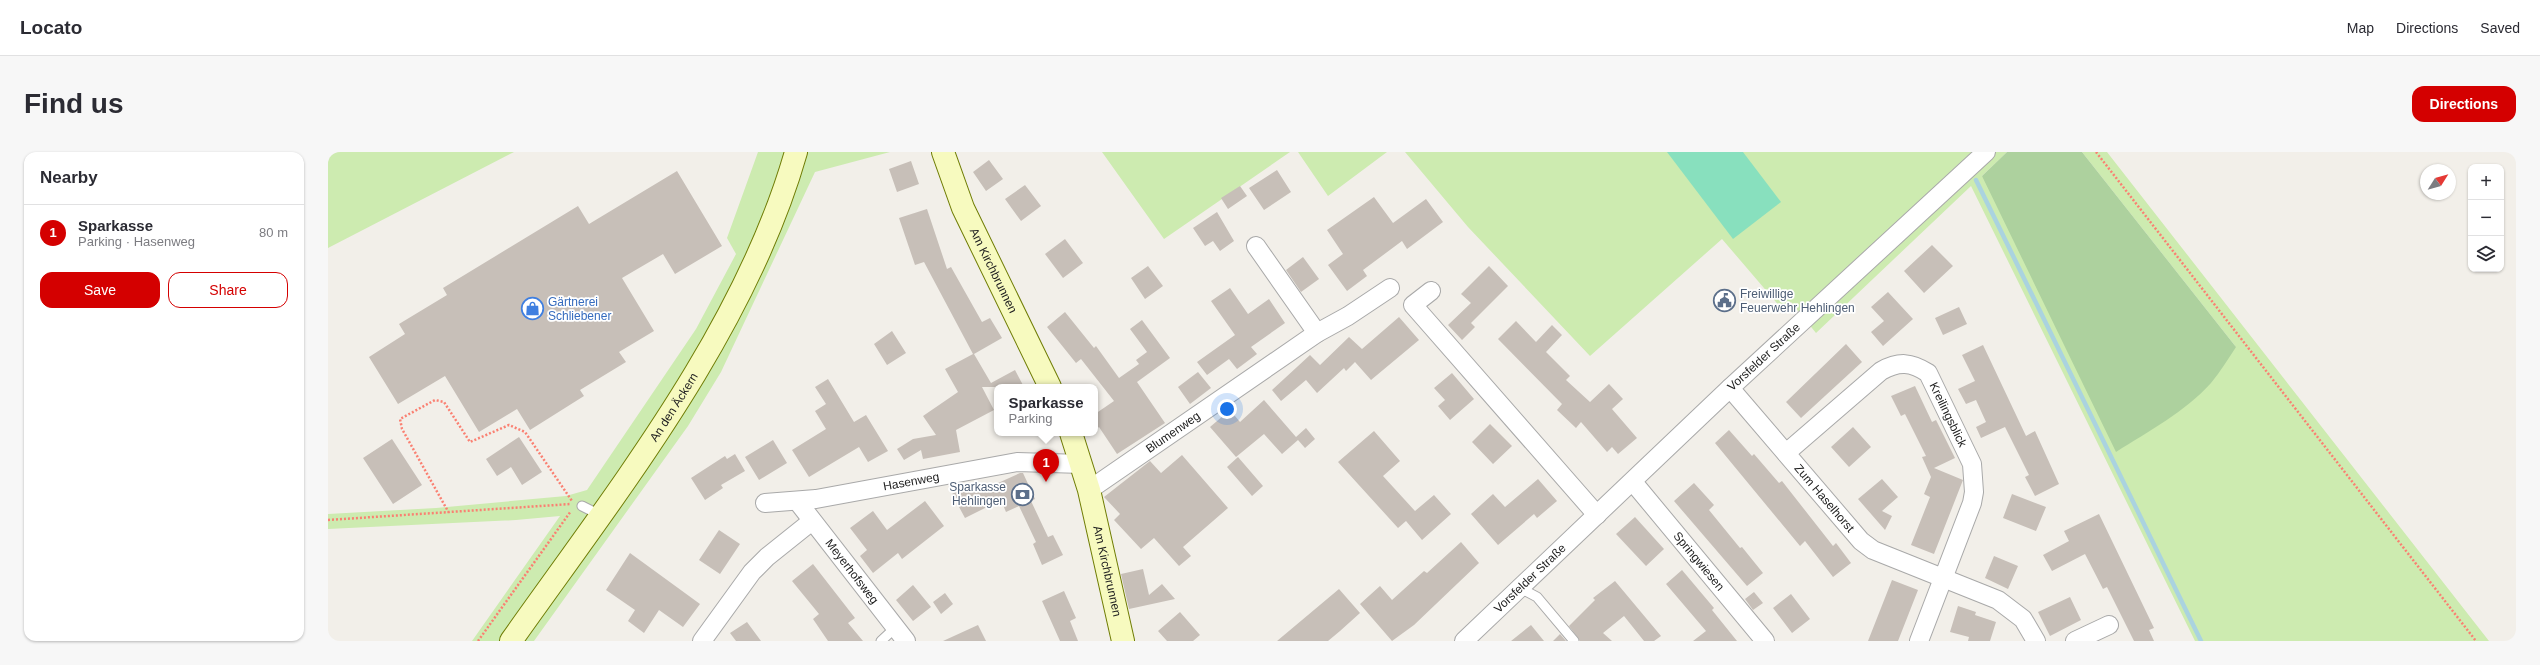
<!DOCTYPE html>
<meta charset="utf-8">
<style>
body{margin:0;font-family:Arial,sans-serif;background:#f7f7f7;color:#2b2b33}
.controls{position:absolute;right:12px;top:12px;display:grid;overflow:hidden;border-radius:8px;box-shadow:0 1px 3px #0004}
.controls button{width:36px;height:36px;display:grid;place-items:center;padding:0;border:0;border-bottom:1px solid #e1e1e2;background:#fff;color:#2b2b33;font:20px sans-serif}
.compass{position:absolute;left:2092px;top:12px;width:36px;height:36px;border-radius:50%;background:#fff;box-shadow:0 1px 3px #0004;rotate:53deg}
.you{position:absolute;left:899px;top:257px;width:14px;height:14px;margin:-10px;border:3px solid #fff;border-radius:50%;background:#1a73e8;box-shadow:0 0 0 6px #1a73e833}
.badge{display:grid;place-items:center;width:26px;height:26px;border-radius:50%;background:#d40000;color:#fff;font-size:13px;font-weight:700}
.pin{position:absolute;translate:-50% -33px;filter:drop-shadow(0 1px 2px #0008)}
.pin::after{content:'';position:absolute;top:21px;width:14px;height:12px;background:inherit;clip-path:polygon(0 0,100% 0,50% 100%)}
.popup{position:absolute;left:666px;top:232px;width:104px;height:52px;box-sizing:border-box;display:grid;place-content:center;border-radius:8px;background:#fff;filter:drop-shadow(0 1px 3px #0005);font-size:13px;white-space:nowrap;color:#7c7c81}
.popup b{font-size:15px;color:#2b2b33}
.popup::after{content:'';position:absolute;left:50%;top:100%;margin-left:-8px;border:8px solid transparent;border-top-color:#fff}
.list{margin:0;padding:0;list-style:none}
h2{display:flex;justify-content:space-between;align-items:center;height:52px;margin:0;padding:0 16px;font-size:17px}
h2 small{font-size:13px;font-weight:400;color:#7c7c81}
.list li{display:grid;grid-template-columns:26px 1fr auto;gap:12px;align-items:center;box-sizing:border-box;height:56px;padding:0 16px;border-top:1px solid #e1e1e2}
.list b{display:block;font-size:15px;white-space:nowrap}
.list p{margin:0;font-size:13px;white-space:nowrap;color:#7c7c81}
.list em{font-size:13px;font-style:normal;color:#7c7c81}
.actions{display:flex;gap:8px;padding:12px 16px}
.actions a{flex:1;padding:9px 0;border:1px solid #d40000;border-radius:12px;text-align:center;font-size:14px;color:#d40000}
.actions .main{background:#d40000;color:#fff}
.icon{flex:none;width:22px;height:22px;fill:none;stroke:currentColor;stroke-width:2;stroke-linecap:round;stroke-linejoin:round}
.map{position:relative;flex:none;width:2188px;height:489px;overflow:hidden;border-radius:12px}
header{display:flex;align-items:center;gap:24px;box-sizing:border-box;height:56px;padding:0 20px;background:#fff;border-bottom:1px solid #e1e1e2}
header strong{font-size:19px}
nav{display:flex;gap:22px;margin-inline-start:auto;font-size:14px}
.intro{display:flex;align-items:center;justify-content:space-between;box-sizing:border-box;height:96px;padding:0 24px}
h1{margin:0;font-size:28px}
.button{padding:10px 18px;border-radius:12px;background:#d40000;color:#fff;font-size:14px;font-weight:700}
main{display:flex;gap:24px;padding:0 24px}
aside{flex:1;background:#fff;border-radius:12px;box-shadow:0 1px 3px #0004}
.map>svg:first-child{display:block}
.grass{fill:#cdebb0}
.forest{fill:#add19e}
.pitch{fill:#88e0be}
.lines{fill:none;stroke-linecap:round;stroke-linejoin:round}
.stream{stroke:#aad3df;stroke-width:4.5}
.building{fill:#c7bfb8}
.lane-casing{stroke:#a9a9a9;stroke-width:11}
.street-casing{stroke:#a9a9a9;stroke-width:20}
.secondary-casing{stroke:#707d05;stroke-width:24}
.path{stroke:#fa8072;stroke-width:2.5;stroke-dasharray:2 2;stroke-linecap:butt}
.lane{stroke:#fff;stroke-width:9}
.street{stroke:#fff;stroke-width:18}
.secondary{stroke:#f7fabf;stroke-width:22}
.labels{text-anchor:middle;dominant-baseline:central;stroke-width:3.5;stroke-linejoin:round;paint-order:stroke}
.street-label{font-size:12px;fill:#222;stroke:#fff}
.service-label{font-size:12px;fill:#4e5e75;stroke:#fff;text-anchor:start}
.shop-label{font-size:12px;fill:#366cbe;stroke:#fff;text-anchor:start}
</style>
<header>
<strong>Locato</strong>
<nav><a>Map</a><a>Directions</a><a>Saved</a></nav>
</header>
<div class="intro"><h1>Find us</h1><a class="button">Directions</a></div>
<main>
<aside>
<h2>Nearby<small></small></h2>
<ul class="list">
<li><span class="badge">1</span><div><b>Sparkasse</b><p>Parking · Hasenweg</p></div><em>80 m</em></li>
</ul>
<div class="actions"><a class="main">Save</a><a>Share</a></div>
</aside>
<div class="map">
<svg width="2188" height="489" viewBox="0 0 2188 489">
<rect width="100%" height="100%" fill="#f2efe9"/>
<!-- grass -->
<path class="grass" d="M0,0H186L0,96Z
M430,0H562L487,20L393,220L360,274L206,489H144L232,364L188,368L0,377V362L108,356L238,344L259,338L368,177L408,102L399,86Z
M774,0H962L836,87Z
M970,0H1059L1000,44Z
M1077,0H1679L1654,24L1908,195L1754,0H1779L2161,489H1867L1643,34L1488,181L1463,150L1454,157L1394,87L1262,204L1140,75Z"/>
<!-- forest -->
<path class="forest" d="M1679,0H1754L1908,195C1900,207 1892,220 1883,231C1857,260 1821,279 1788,300L1654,24Z"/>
<!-- pitch -->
<path class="pitch" d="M1339,0H1415L1453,50L1405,87Z"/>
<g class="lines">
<!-- stream -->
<path class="stream" d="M1648,28L1873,489"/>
</g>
<!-- building -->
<path class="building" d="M661,8L675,27L658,39L645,20Z
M583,9L591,32L569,40L561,17Z
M949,18L963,40L936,58L921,36Z
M349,19L394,94L347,122L335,102L294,126L326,179L291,200L298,210L252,238L256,244L202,278L189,257L151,280L117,224L70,252L41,205L77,182L71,172L119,143L115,136L250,54L261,72Z
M697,33L713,54L693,69L677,47Z
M912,34L919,44L900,57L893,46Z
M1046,45L1065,71L1098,47L1115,70L1079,97L1074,89L1035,118L1039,124L1019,139L1000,113L1015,102L999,78Z
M599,57L619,117L623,115L654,170L662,166L674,186L646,202L663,231L687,218L696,235H654L666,258L628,278L632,300L595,307L593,298L576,308L569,297L585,287L608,283L595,264L630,240L617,217L645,202L596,110L587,113L571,66Z
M889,60L906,89L892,99L885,89L877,94L865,76Z
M737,87L755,111L735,126L717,102Z
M1604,93L1625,114L1596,141L1576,119Z
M975,105L991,127L973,140L958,118Z
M820,114L835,134L817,147L803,126Z
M1161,114L1180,134L1143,171L1147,175L1134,188L1120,173L1143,151L1133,142Z
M902,136L920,162L941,147L957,171L923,195L929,202L909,217L901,207L879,223L869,210L907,183L883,149Z
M1560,140L1585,167L1555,194L1543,180L1556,169L1543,155Z
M1631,155L1639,172L1615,183L1607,166Z
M737,160L766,196L768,194L791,226L811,212L808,208L819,200L802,177L814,168L842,206L809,230L837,271L789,302L771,275L767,278V262L786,249L753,207L748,211L719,175Z
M1071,165L1091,188L1043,228L1027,210L1018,219L1016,216L989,241L978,228L953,249L944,238L982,203L992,213L1021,185L1034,197Z
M1188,169L1208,190L1224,173L1234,183L1218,200L1242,224L1238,228L1262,250L1281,232L1295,247L1284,257L1309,286L1290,302L1284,295L1279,300L1253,270L1248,276L1229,258L1234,252L1170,187Z
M564,179L578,201L559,213L546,192Z
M1518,192L1534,210L1473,266L1458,250Z
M1655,193L1698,284L1707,279L1731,332L1707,344L1697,325L1701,323L1677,275L1653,286L1648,275L1658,270L1648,248L1638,252L1630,237L1647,229L1634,203Z
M870,220L883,236L862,252L850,235Z
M1124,221L1146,247L1122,268L1110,254L1117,248L1106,236Z
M500,227L526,270L538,263L560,299L540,310L531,295L481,325L464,298L498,277L487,259L498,252L487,235Z
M1587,234L1604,270L1608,268L1627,306L1606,316L1635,328L1606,402L1583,393L1602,345L1596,342L1603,325L1594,305L1598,304L1577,262L1573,264L1563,244Z
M936,248L968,285L978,276L987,287L977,296L970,288L954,302L936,282L908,305L882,275L902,258L912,270Z
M1162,272L1184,294L1165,312L1144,290Z
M1525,275L1543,295L1521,315L1503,295Z
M1401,278L1424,304L1426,302L1451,331L1454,329L1505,394L1508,391L1523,411L1505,425L1477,389L1472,394L1387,291Z
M1046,279L1072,309L1055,324L1087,359L1106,343L1123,362L1094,388L1078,369L1070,376L1010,310Z
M191,285L214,320L194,333L183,315L169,324L158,307Z
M64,287L94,333L65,352L35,306Z
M445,288L459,311L431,328L417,305Z
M407,302L417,319L393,333L395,336L377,348L363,326L397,304L399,307Z
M854,303L900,356L855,395L863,404L851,414L826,386L813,397L786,368L792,362L776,345L822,309L833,321Z
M910,305L935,334L924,344L899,315Z
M692,321H695L707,347L703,349L720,385L725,383L735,403L714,413L705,392L708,390L691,354L678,360L673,348L637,366L624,342L643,332L648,341Z
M1210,327L1229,349L1209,366L1206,362L1170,393L1143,362L1165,342L1177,355Z
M1554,327L1570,345L1554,359L1564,364L1557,378L1530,347Z
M1366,331L1386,353L1381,358L1412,396L1414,395L1435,421L1419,434L1346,349Z
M1684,342L1718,355L1708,379L1675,366Z
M597,349L616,374L574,407L570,401L545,421L532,404L539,398L522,376L545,359L559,378Z
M1771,362L1826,476L1821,478L1826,489H1806L1779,435L1775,437L1757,402L1724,419L1715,403L1741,389L1736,379Z
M1307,365L1336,397L1318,414L1288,382Z
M391,378L412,392L392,422L371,408Z
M1133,390L1151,411L1086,473L1064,489L1032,452L1052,434L1064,448L1096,419L1099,421Z
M302,401L372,452L355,475L331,458L316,481L300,469L307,458L278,438Z
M1666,404L1690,414L1680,437L1657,426Z
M485,412L527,466L520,471L535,489H500L485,467L491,462L464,429Z
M815,417L821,443L834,432L847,447L801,457L793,422Z
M1354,418L1386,456L1384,458L1409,489H1365L1378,479L1338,432Z
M1564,428L1590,438L1570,489H1540Z
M1287,429L1333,484L1326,489H1316L1296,464L1275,481L1284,489H1252L1241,474L1267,448L1265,446Z
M585,433L603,455L585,469L568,448Z
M1011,437L1032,461L1012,479L1000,489H949Z
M736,439L748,466L742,469L750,489H732L714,449Z
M1426,440L1435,451L1425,458L1417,447Z
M617,441L625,452L613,462L605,450Z
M1463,442L1482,467L1464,481L1445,456Z
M1742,445L1753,468L1722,484L1710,460Z
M1630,454L1648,460L1647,463L1668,470L1662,489H1640L1641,485L1622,480Z
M852,460L872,483L865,489H839L830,479Z
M419,470L433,489H408L402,481Z
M650,473L658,489H615Z
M1203,473L1216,489H1183Z
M1232,482L1238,489H1225Z"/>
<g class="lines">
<defs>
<path id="lane" d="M254,354L272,363
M1192,436L1209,445L1246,489
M553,489L567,476"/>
<g id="street">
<path d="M928,94L989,181"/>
<path d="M1103,139L1085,153L1269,363"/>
<path id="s1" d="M1402,236L1533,389L1545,398L1670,448L1695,467L1708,489"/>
<path id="s2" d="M1458,301L1553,219C1571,209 1583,210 1600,221L1644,312L1646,340L1644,351L1591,489"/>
<path id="s3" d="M1305,330L1437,489"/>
<path id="s4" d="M761,338L989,181L1020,164L1062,136"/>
<path id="s5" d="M470,350L578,489"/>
<path id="s6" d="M437,351L488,347L689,310L754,312"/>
<path d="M374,489L424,420L439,405L484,369"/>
<path id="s7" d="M1136,489L1402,236L1658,0"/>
<path d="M1747,489L1781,473"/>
</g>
<g id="secondary">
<path id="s8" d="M615,0L635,56L722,235"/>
<path id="s9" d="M743,281L761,338L795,489"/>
<path id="s10" d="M183,489C289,339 417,179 468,0"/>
</g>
</defs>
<!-- lane casing -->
<use href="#lane" class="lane-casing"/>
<!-- street casing -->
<use href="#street" class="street-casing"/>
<!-- secondary casing -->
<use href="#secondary" class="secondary-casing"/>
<!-- path -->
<path class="path" d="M1768,0L2148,489
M121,361L74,277L72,267L107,248L116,250L142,290L181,273L197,280L244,349
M0,368L243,352
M150,489L243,359"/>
<!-- lane -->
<use href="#lane" class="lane"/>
<!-- street -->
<use href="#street" class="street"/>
<!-- secondary -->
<use href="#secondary" class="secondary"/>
</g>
<!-- icons -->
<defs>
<symbol id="civic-ring" viewBox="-11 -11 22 22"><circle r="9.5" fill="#fff" stroke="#5c6f8a" stroke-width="1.5"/><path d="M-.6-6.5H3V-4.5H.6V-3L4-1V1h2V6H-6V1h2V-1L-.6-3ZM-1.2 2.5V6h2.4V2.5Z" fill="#5c6f8a"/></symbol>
<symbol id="shop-ring" viewBox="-11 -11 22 22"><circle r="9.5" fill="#fff" stroke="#3f7fe0" stroke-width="1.5"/><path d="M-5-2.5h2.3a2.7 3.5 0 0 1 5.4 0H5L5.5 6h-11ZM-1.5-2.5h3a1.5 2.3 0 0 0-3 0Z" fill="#3f7fe0"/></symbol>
<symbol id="bank-ring" viewBox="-11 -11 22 22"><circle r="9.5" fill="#fff" stroke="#5c6f8a" stroke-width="1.5"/><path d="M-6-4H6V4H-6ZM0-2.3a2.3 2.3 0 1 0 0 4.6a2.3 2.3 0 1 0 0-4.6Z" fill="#5c6f8a"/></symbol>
</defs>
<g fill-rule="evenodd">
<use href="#civic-ring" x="1384" y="136" width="25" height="25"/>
<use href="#shop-ring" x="192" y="144" width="25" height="25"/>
<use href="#bank-ring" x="682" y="330" width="25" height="25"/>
</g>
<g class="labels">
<!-- street labels -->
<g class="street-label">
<text stroke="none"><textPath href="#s8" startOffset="129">Am Kirchbrunnen</textPath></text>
<text stroke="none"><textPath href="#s7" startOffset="413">Vorsfelder Straße</textPath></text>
<text stroke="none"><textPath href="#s10" startOffset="285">An den Äckern</textPath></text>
<text stroke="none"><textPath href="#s2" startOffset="222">Kreilingsblick</textPath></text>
<text stroke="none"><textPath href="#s4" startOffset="102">Blumenweg</textPath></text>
<text stroke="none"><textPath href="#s6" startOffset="148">Hasenweg</textPath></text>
<text stroke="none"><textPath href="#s1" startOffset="145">Zum Haselhorst</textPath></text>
<text stroke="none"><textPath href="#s3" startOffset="103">Springwiesen</textPath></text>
<text stroke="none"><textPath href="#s9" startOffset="143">Am Kirchbrunnen</textPath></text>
<text stroke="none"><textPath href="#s5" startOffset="88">Meyerhofsweg</textPath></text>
<text stroke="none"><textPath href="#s7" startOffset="91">Vorsfelder Straße</textPath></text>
</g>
<!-- service labels -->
<g class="service-label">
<text x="1412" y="142">Freiwillige<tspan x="1412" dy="14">Feuerwehr Hehlingen</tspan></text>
<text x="678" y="335" text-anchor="end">Sparkasse<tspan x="678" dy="14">Hehlingen</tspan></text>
</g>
<!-- shop labels -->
<g class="shop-label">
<text x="220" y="150">Gärtnerei<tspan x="220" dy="14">Schliebener</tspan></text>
</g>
</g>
</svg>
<div class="controls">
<button>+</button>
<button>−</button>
<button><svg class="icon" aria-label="layers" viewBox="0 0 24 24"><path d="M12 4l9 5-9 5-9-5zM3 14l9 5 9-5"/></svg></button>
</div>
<svg class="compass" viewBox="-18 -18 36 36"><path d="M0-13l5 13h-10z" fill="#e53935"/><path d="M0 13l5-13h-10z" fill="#7c7c81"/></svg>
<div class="you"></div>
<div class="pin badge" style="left:718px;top:330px">1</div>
<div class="popup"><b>Sparkasse</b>Parking</div>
</div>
</main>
